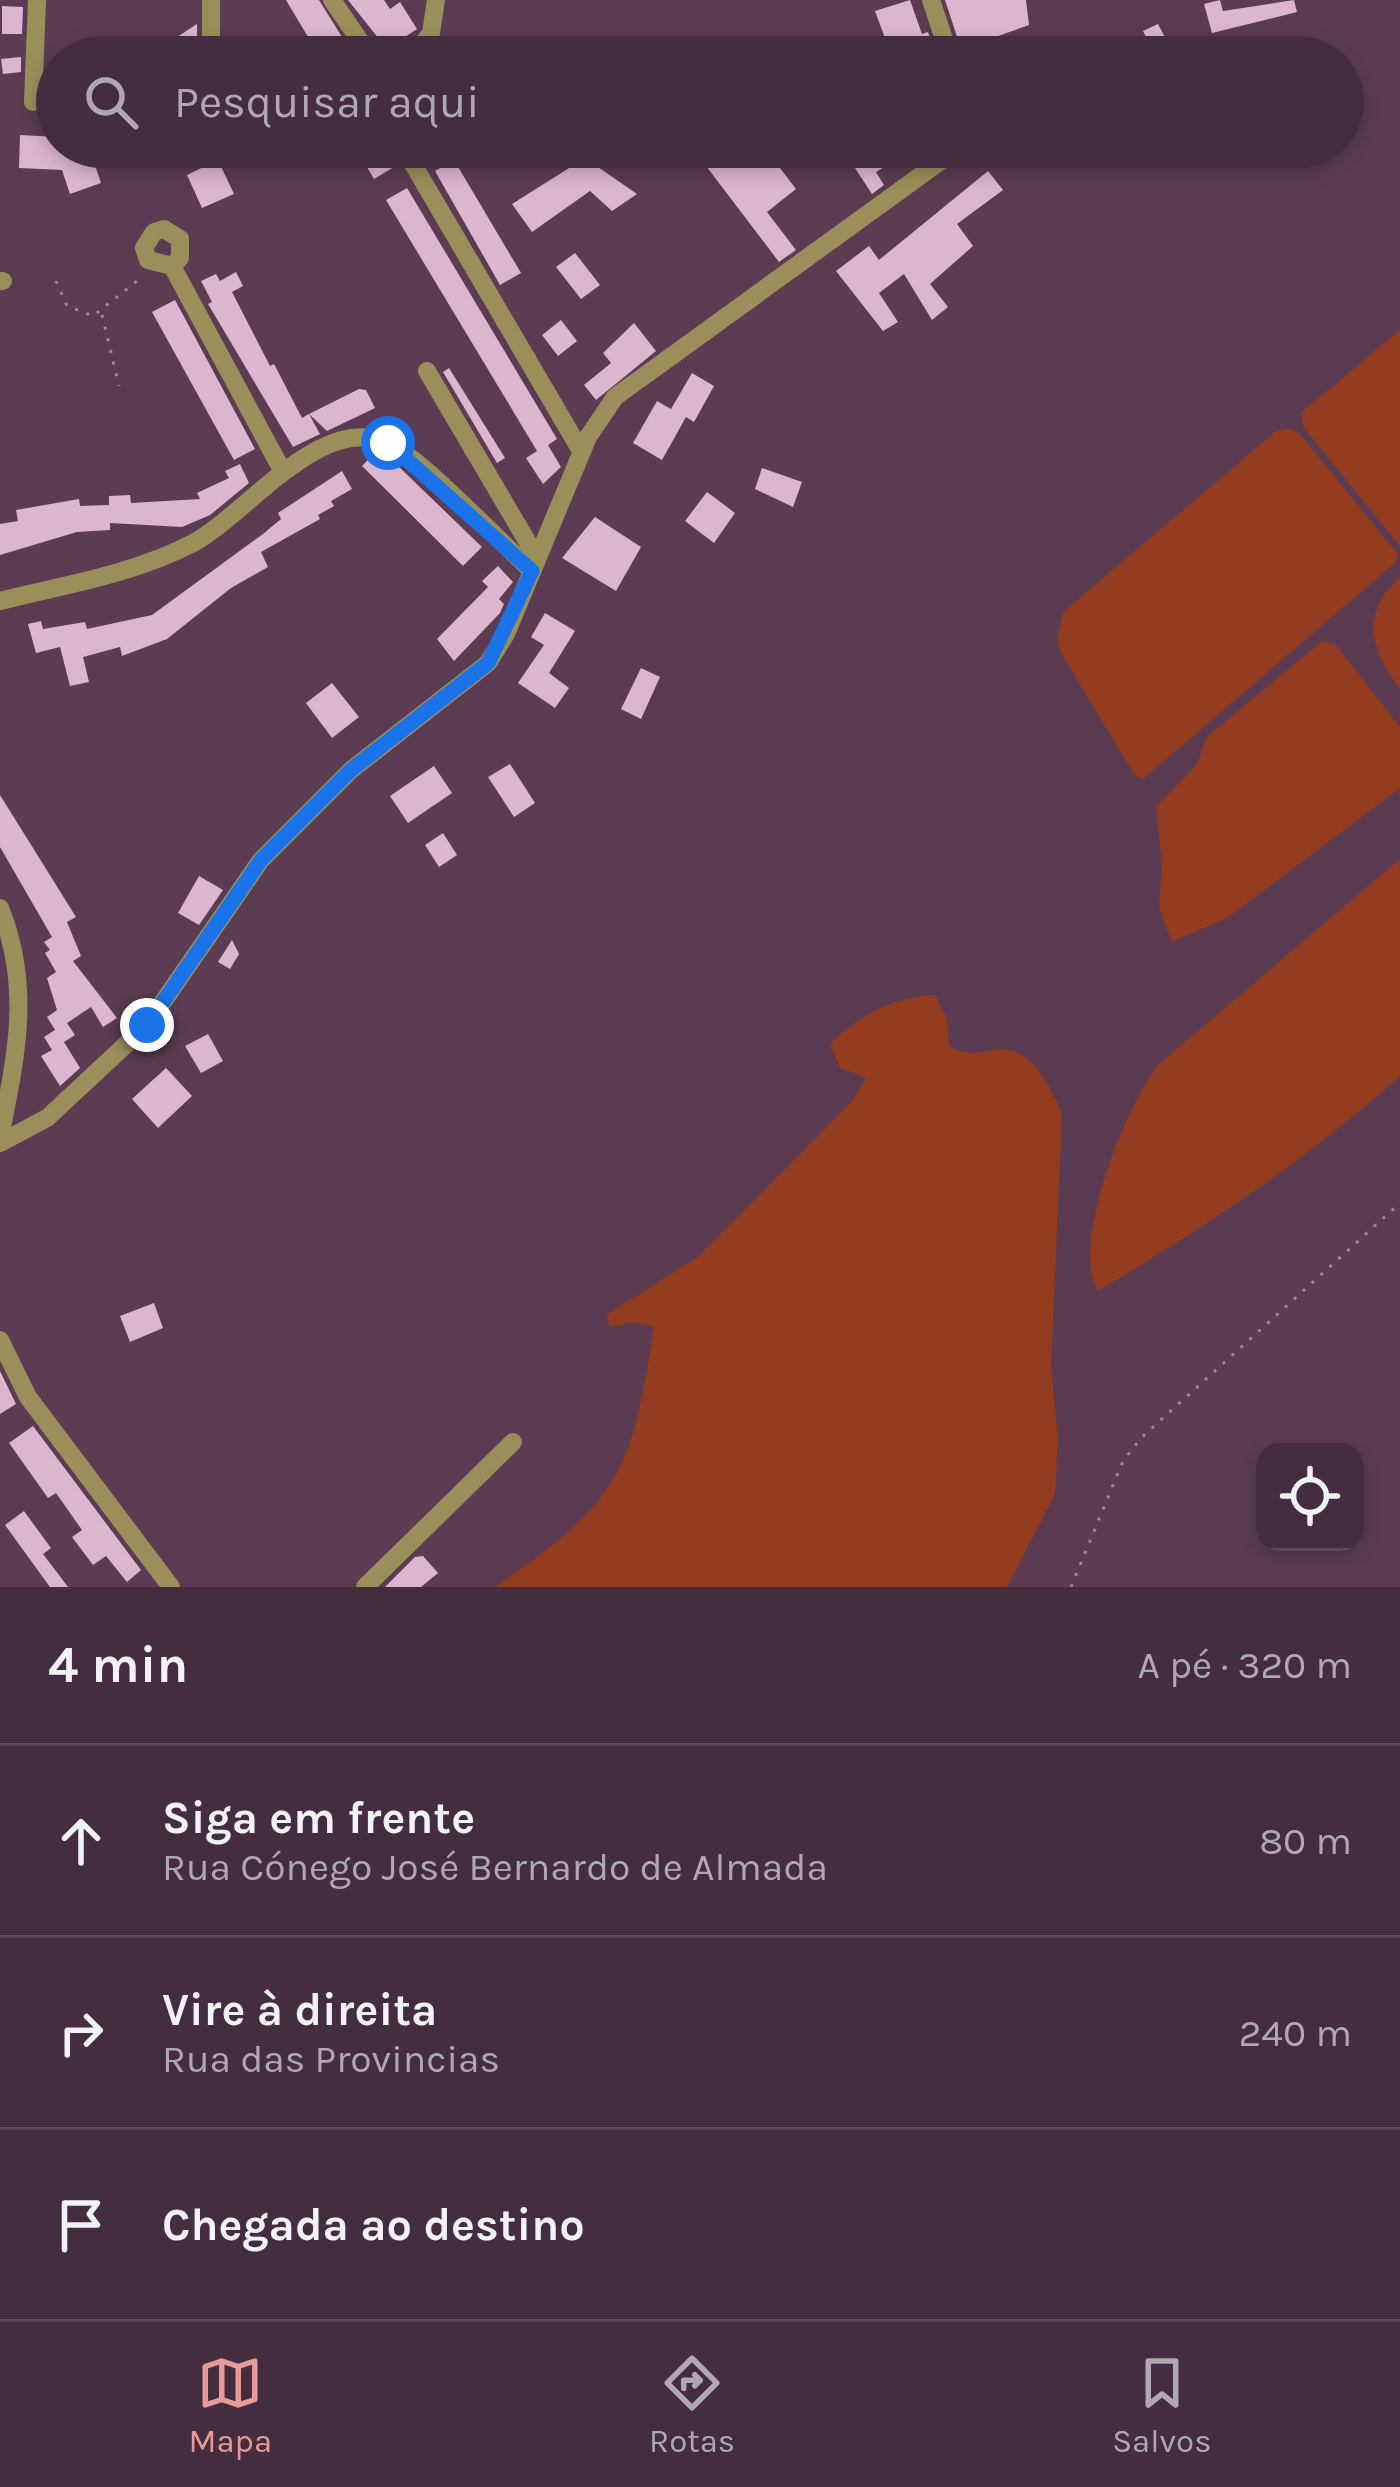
<!DOCTYPE html>
<html lang="pt">
<meta charset="utf-8">
<style>
body{margin:0;font-family:Karla,sans-serif;background:#4e3949;color:#f1f3f6}
.controls{position:absolute;right:36px;bottom:36px;display:grid;overflow:hidden;border-radius:24px;box-shadow:0 6px 18px #0003}
.controls button{width:108px;height:108px;display:grid;place-items:center;padding:0;border:0;border-bottom:3px solid #5c4958;background:#442d3e;color:#f1f3f6;font:60px sans-serif}
.stop{position:absolute;width:36px;height:36px;margin:-27px;border:9px solid #1a73e8;border-radius:50%;background:#fff}
.stop.end{background:#1a73e8;border-color:#fff;box-shadow:0 3px 12px #0008}
.list{margin:0;padding:0;list-style:none}
h2{display:flex;justify-content:space-between;align-items:center;height:156px;margin:0;padding:0 48px;font-size:51px}
h2 small{font-size:39px;font-weight:400;color:#afa8b0}
.list li{display:grid;grid-template-columns:78px 1fr auto;gap:36px;align-items:center;box-sizing:border-box;height:192px;padding:0 48px;border-top:3px solid #5c4958}
.list b{display:block;font-size:45px;white-space:nowrap}
.list p{margin:0;font-size:39px;white-space:nowrap;color:#afa8b0}
.list em{font-size:39px;font-style:normal;color:#afa8b0}
.icon{flex:none;width:66px;height:66px;fill:none;stroke:currentColor;stroke-width:2;stroke-linecap:round;stroke-linejoin:round}
.map{position:relative;flex:none;width:1400px;height:1587px;overflow:hidden}
.search{position:absolute;background:#442d3e;box-shadow:0 6px 18px #0003;left:36px;right:36px;top:36px;height:132px;display:flex;align-items:center;gap:30px;box-sizing:border-box;padding:0 42px;border-radius:66px;color:#afa8b0;font-size:45px}
.sheet{height:732px;background:#442d3e}
nav{display:flex;justify-content:space-around;align-items:center;box-sizing:border-box;height:168px;border-top:3px solid #5c4958;background:#442d3e;font-size:33px;color:#afa8b0}
nav a{display:grid;justify-items:center;gap:6px}
nav .on{color:#e69b98}
.map>svg:first-child{display:block}
.green{fill:#933b1e}
.building{fill:#dcb6cf}
.lines{fill:none;stroke-linecap:round;stroke-linejoin:round}
.path{stroke:#9f8698;stroke-width:3;stroke-dasharray:3 9;stroke-linecap:butt}
.minor{stroke:#9a8f5b;stroke-width:18}
.route{stroke:#1a73e8;stroke-width:15}
</style>
<div class="map">
<svg width="1400" height="1587" viewBox="0 0 1400 1587">
<rect width="100%" height="100%" fill="#5b3c52"/>
<!-- green -->
<path class="green" d="M1400,330V546L1303,427L1302,412Z
M1288,428L1300,434L1397,553L1396,562L1143,779L1134,774L1062,655L1057,641L1063,612L1276,431Z
M1400,577V689C1371,649 1359,615 1400,577Z
M1322,641L1336,645L1400,727V788L1227,918L1172,942L1159,908L1162,866L1156,807L1197,764L1207,737Z
M1400,859V1076C1304,1162 1208,1225 1098,1291C1069,1246 1127,1103 1159,1064Z
M935,995L947,1019L949,1046C968,1056 975,1053 996,1050C1032,1045 1050,1087 1062,1114L1051,1366L1058,1440L1055,1494L1007,1587H495C620,1500 631,1476 654,1327L634,1322L610,1327L606,1315L698,1257L853,1100L866,1078L840,1068L830,1044C858,1016 895,996 935,995Z"/>
<!-- building -->
<path class="building" d="M286,0H319L352,53L320,57Z
M348,0H384L390,9L400,2L417,29L387,49Z
M910,0L922,34L928,32L936,57H906L898,36L886,41L875,11Z
M945,0H1026L1029,25L961,49Z
M1220,0L1223,11L1294,0L1297,12L1212,33L1204,4Z
M2,6L23,7L22,34H2Z
M197,24V41L182,51L174,39Z
M1158,24L1171,49L1156,57L1143,31Z
M21,57V72L3,74L1,59Z
M20,135L57,137V147H89L101,183L70,194L62,170L19,168Z
M355,147H382L394,167L374,179Z
M714,147H764L796,189L767,212L796,250L779,262L700,158Z
M888,147H915L876,172L884,185L872,194L855,168Z
M585,158L637,194L612,211L590,191L532,232L512,204Z
M218,160L234,194L202,208L187,175Z
M454,160L521,273L500,285L435,171Z
M988,171L1003,190L957,224L973,246L930,284L948,307L932,320L904,274L879,293L898,322L883,331L836,271L869,246L879,260Z
M407,188L557,439L548,445L561,467L543,484L526,458L537,451L386,200Z
M575,253L600,285L581,299L556,267Z
M236,272L243,286L232,292L270,366L274,364L302,418L309,414L320,434L293,447L208,304L212,302L201,281L216,274L220,281Z
M175,300L255,449L234,460L152,312Z
M561,320L577,341L558,356L542,335Z
M634,323L656,351L596,400L584,385L611,363L603,353Z
M449,368L505,458L497,463L443,372Z
M692,373L714,386L694,422L686,417L662,460L633,443L657,401L671,409Z
M359,389L366,390L375,408L327,431L309,414Z
M374,454L396,464L482,547L463,566L362,466Z
M240,464L249,483L210,515L182,527L110,523V530L77,532L0,555V524L18,521L16,510L79,499L80,506L109,505V496L130,495L131,503L200,499L197,493L229,478L225,471Z
M762,468L802,482L793,507L755,489Z
M342,471L352,489L331,501L334,506L318,515L320,519L261,552L268,567L231,588L167,639L122,656L120,647L83,657L89,682L70,686L60,647L36,653L28,624L41,621L43,629L85,622L87,629L152,615L263,534L281,519L278,513Z
M707,492L735,513L714,543L685,521Z
M595,517L641,547L616,591L562,558Z
M498,566L513,582L499,599L504,604L500,613L454,661L437,639L488,587L482,581Z
M545,613L575,631L549,673L569,688L555,708L518,683L544,645L531,637Z
M641,668L660,677L641,719L621,709Z
M332,683L359,717L332,738L306,703Z
M510,764L535,803L514,817L488,777Z
M434,766L452,793L408,823L390,796Z
M0,795L76,917L67,922L81,956L73,961L117,1018L103,1027L91,1007L67,1023L75,1035L64,1042L80,1068L60,1086L41,1056L52,1050L44,1037L55,1030L47,1017L57,1010L47,978L56,972L45,953L50,950L44,942L52,937L0,847Z
M443,833L457,855L439,867L425,845Z
M199,876L223,890L199,925L178,913Z
M232,940L239,954L230,969L218,962Z
M208,1034L223,1061L201,1073L185,1046Z
M166,1068L192,1096L158,1128L132,1099Z
M154,1303L163,1328L130,1342L120,1316Z
M0,1371L16,1404L0,1414Z
M33,1426L141,1570L127,1582L106,1556L93,1565L72,1537L82,1530L56,1493L48,1498L9,1443Z
M24,1511L51,1548L43,1554L68,1587H50L5,1525Z
M423,1556L438,1573L421,1587H385L415,1557Z"/>
<g class="lines">
<!-- path -->
<path class="path" d="M56,281L67,306L93,316L142,277
M102,315L119,386
M1071,1587L1123,1461L1141,1438L1400,1203"/>
<!-- minor -->
<path class="minor" d="M332,0L371,57
M931,0L950,57
M211,57V0
M413,57L431,33L436,0
M33,102L37,0
M403,147L581,451
M172,266L148,260L144,248L154,232L164,229L180,239V258L172,266L283,472
M0,281H3
M427,371L537,558
M0,601C64,585 134,574 193,543C247,514 321,412 388,443C423,460 499,541 532,571
M0,908C32,987 16,1057 0,1137
M0,1143L47,1118L147,1025L261,860L351,770L488,663L506,634L588,437L615,397L960,147
M0,1340L28,1397L171,1587
M365,1587L513,1442"/>
</g>
<g class="lines">
<!-- route -->
<path class="route" d="M147,1025L261,860L351,770L488,663L532,571L388,443"/>
</g>
</svg>
<div class="controls">
<button><svg class="icon" aria-label="locate" viewBox="0 0 24 24"><circle cx="12" cy="12" r="6"/><path d="M12 2v4M12 18v4M2 12h4M18 12h4"/></svg></button>
</div>
<div class="stop" style="left:388px;top:443px"></div>
<div class="stop end" style="left:147px;top:1025px"></div>
<div class="search"><svg class="icon" aria-label="search" viewBox="0 0 24 24"><circle cx="10" cy="10" r="6"/><path d="M15 15l6 6"/></svg>Pesquisar aqui</div>
</div>
<section class="sheet">
<h2>4 min<small>A pé · 320 m</small></h2>
<ul class="list">
<li><svg class="icon" aria-label="ahead" viewBox="0 0 24 24"><path d="M12 20V5M6 11l6-6 6 6"/></svg><div><b>Siga em frente</b><p>Rua Cónego José Bernardo de Almada</p></div><em>80 m</em></li>
<li><svg class="icon" aria-label="right" viewBox="0 0 24 24"><path d="M7 20v-9h11M14 6l5 5-5 5"/></svg><div><b>Vire à direita</b><p>Rua das Provincias</p></div><em>240 m</em></li>
<li><svg class="icon" aria-label="arrive" viewBox="0 0 24 24"><path d="M6 21V4h12l-3 4 3 4H6"/></svg><div><b>Chegada ao destino</b></div></li>
</ul>
</section>
<nav>
<a class="on"><svg class="icon" aria-label="map" viewBox="0 0 24 24"><path d="M3 6l6-2 6 2 6-2v14l-6 2-6-2-6 2zM9 4v14M15 6v14"/></svg>Mapa</a>
<a><svg class="icon" aria-label="directions" viewBox="0 0 24 24"><path d="M12 3l9 9-9 9-9-9zM9 14v-3h6M13 9l2 2-2 2"/></svg>Rotas</a>
<a><svg class="icon" aria-label="saved" viewBox="0 0 24 24"><path d="M7 4h10v16l-5-4-5 4z"/></svg>Salvos</a>
</nav>
